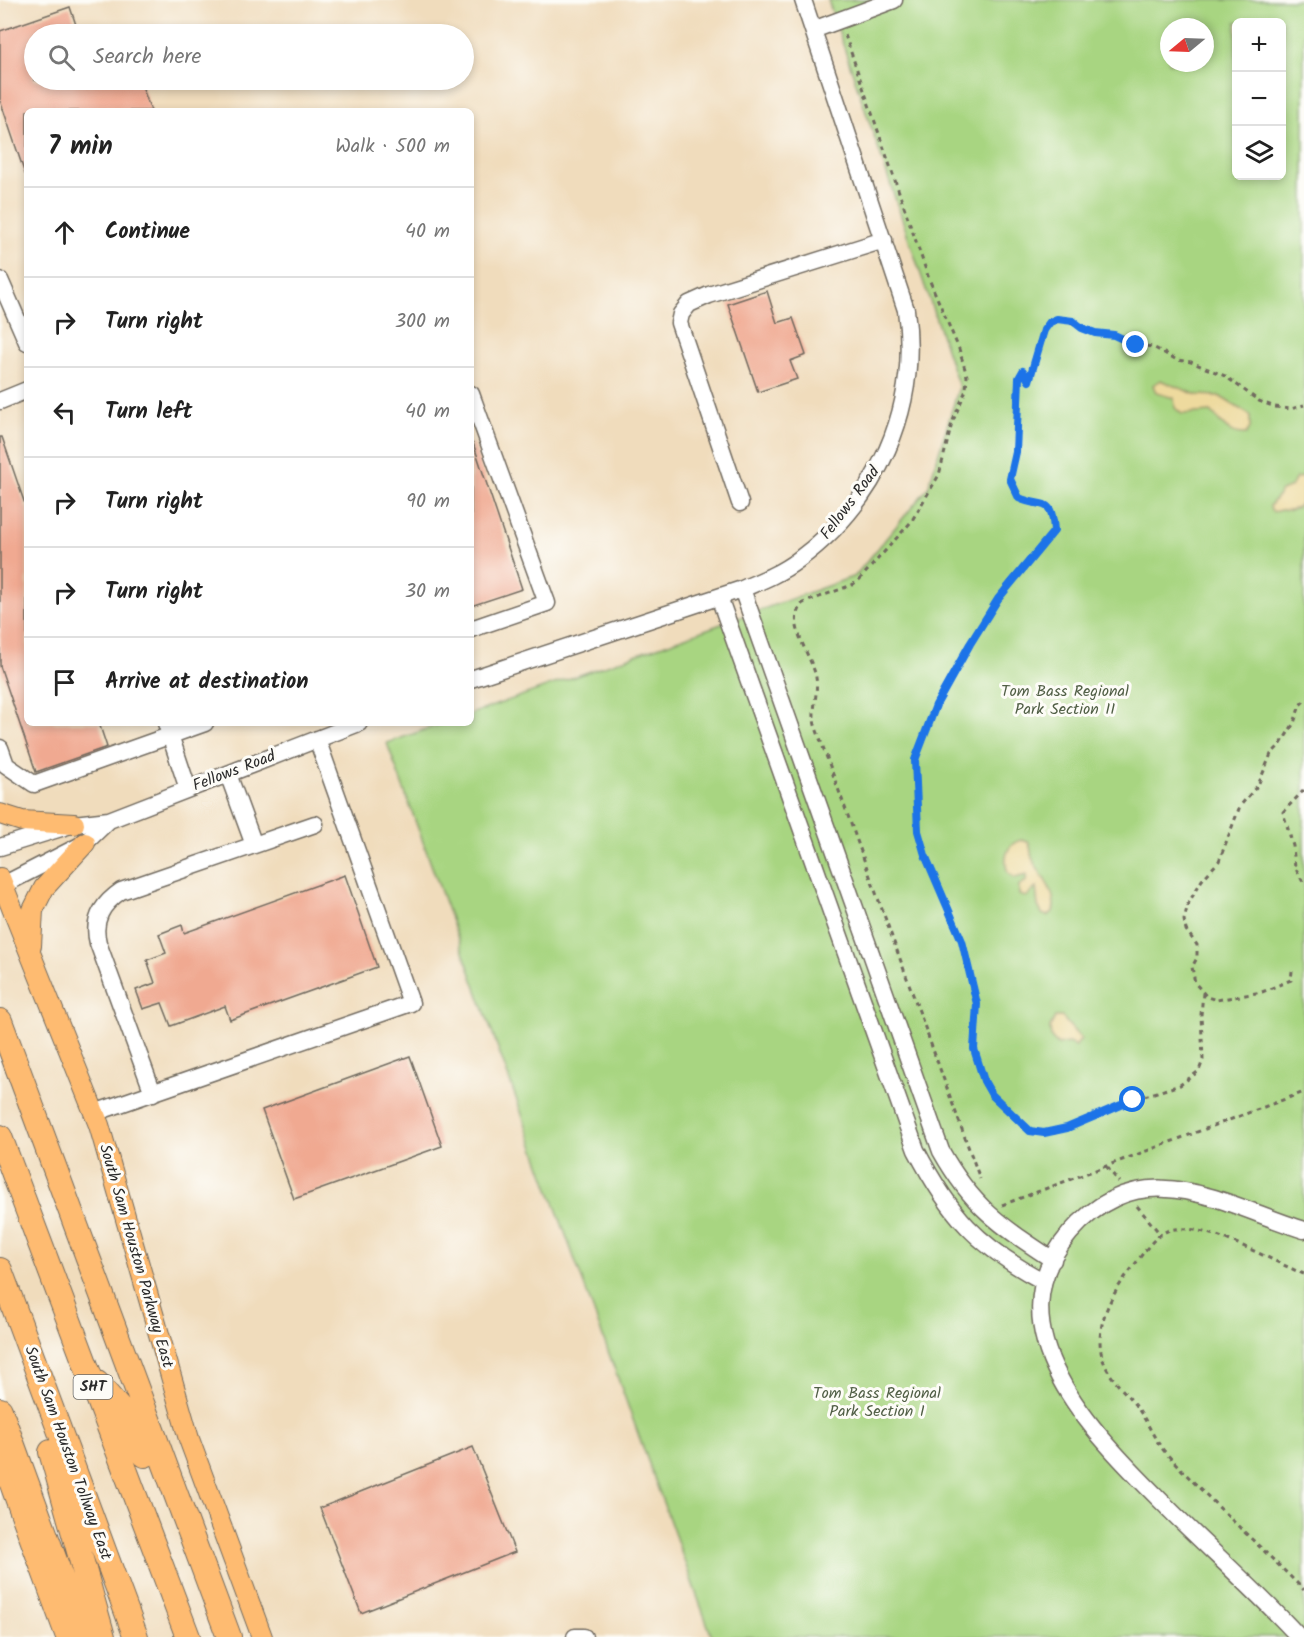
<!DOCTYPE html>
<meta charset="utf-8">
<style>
body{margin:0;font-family:Kalam,sans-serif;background:#f2f2f2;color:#222}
.controls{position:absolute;right:18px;top:18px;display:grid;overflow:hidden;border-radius:9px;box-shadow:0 3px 9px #0003}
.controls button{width:54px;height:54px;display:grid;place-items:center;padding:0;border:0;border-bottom:2px solid #e0e0e0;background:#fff;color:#222;font:30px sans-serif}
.compass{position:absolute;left:1160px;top:18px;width:54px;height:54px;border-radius:50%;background:#fff;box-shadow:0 3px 9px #0003;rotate:251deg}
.stop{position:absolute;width:18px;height:18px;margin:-14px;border:4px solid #1a73e8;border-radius:50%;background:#fff}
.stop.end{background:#1a73e8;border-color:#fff;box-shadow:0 2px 6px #0008}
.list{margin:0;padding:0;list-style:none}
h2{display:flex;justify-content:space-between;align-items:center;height:78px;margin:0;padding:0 24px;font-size:26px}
h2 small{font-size:20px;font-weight:400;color:#767676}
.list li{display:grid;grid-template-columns:39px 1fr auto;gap:18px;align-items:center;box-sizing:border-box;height:90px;padding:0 24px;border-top:2px solid #e0e0e0}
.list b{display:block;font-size:22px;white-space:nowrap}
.list em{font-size:20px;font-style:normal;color:#767676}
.icon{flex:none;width:33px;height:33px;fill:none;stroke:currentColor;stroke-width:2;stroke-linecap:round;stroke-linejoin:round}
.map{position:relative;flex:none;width:1304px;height:1637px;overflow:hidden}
.search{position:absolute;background:#fff;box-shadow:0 3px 9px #0003;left:24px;top:24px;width:450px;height:66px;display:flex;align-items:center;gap:15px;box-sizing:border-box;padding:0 21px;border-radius:33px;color:#767676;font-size:22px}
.panel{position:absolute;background:#fff;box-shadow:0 3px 9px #0003;left:24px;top:108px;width:450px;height:618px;border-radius:9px}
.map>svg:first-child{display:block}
.green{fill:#a8d581;stroke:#6a8056;stroke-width:1.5;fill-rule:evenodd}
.sand{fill:#eeda9e;stroke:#8c8264;stroke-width:1.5}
.building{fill:#f0a991}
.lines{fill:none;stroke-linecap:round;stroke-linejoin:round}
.minor-casing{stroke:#70695e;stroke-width:19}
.major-casing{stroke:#70695e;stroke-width:22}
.highway-casing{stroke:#70695e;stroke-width:26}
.path{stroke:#70695e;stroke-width:3;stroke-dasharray:4.5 4.5;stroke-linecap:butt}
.minor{stroke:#fff;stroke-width:16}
.major{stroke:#febb71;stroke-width:20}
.highway{stroke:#febb71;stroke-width:24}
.route{stroke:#1a73e8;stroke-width:8}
.labels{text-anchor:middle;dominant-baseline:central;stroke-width:6;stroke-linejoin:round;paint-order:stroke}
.shield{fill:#fdfcf7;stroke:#6a6a68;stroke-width:1.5}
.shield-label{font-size:15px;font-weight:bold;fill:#2b2b2b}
.street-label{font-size:16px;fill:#2b2b2b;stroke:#fdfcf7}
.park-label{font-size:16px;fill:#505e45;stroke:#fdfcf7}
</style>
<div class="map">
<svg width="1304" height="1637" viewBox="0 0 1304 1637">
<rect width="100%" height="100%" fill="#fdfcf7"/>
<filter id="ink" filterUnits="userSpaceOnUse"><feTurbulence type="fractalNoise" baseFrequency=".0167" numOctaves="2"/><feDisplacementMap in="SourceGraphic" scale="12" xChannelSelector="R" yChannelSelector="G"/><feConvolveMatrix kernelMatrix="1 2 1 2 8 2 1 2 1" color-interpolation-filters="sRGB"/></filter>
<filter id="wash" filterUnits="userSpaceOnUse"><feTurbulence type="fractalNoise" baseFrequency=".008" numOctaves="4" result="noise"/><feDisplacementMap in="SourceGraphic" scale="24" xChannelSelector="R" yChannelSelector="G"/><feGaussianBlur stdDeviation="1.35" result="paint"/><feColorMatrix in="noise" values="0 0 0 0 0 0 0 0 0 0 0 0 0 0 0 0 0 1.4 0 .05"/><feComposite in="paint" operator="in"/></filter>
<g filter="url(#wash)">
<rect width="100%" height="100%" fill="#f0dcbc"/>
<!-- green -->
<path class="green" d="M828,0H1304V1637H712L387,743L444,723H471V714L855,576L928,488L959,387ZM1236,22H1282V176H1236ZM1169,27H1205V63H1169Z"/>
<!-- sand -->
<path class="sand" d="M1160,380L1197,395L1219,396L1250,415V428L1246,434C1226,435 1223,423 1211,412L1182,414L1175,408L1174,398L1156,393L1153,385Z
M1304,477C1304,496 1304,512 1284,510C1278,509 1278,513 1271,511L1270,506L1281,491L1291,487L1296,478Z
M1021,840L1028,842C1032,848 1030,855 1033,860C1041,877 1058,892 1053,912L1047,916L1042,914L1038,906L1036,888L1026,897L1019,895V886L1026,881L1027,875L1015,878L1008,873C1003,860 1006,844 1021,840Z
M1055,1017H1062L1081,1039L1075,1047L1069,1043L1058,1045L1051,1038L1050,1028Z"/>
<g id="blocks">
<!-- building -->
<path class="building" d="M70,7L79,34H34V80H140L151,111H27V174H25L0,100V31Z
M767,291L777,323L793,318L806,355L790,361L797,379L758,392L728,304Z
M0,437H2L27,510V723H99L107,747L36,772L0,666Z
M473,443L522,589L471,606V444Z
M345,875L377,967L230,1020L225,1006L171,1026L162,1003L143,1009L136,990L155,983L147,960L166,953L159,934L182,925L184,933Z
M410,1056L442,1146L294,1199L262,1110Z
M473,1447L515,1552L361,1613L320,1508Z"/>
</g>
</g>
<g filter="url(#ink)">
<use href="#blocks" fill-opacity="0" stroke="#70695e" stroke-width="1.5"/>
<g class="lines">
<defs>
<path id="minor" d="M813,30L894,0
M0,280L27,342
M471,394L547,603L471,629
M0,401L27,390
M740,503L679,323L681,314L689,304L709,295L884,240
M742,589L941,1151C973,1208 1000,1225 1053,1260
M719,597L916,1150C950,1215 977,1246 1043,1281
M471,679L742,589C761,581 781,573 798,560C878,501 920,408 906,310L803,0
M166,723L188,789
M0,748L6,765L34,784L205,723
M228,774L254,845
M0,847L74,824L109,820L359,723
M3,885L85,843L109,820
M153,1093L98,943C92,920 102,904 121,891L315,824
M94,1113L411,1003L317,739
M575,1637H584
M1299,1637C1258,1592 1212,1552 1169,1509C1102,1442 985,1332 1070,1233C1142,1150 1222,1204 1304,1230"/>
<path id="major" d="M0,814L22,821L74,824
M0,878L99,1125L189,1439L262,1637
M31,946L33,910L44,888L85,843
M0,1457L66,1637"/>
<path id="highway" d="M0,1021L229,1637
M0,1137L188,1637
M0,1270L136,1637
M97,1383L131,1422L145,1455
M0,1410L83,1637
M51,1452L103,1637"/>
</defs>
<!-- minor casing -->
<use href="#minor" class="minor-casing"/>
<!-- major casing -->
<use href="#major" class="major-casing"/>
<!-- highway casing -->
<use href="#highway" class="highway-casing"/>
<!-- path -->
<path class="path" d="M845,35L929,279L959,349L967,376L966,390L952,423L939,475L911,522L859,580L852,585L803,603C785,621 809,653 815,673C820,690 811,708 815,725L980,1179
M1304,790L1283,812L1293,846L1295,867L1304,884
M1292,971L1291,980L1262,992L1217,1000L1207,997L1195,983L1192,967L1197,958V945L1186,930L1184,920L1188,904L1202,880L1219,861L1240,806L1258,785L1271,754L1281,744L1294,723L1300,705L1304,701
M1203,993L1201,1015L1203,1060L1199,1071L1180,1085L1128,1101L1055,1132L1044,1133L1030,1131L992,1095L984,1081L974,1049L977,1004L962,941L925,855L918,831L915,779V760L936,705L970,644L1008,585L1054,531C1051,495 1043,509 1019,498L1010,479L1016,452L1019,378L1023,371L1029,381C1036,361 1037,339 1050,322L1065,319L1095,333L1115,335L1135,345L1153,347L1177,360L1191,362L1225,376L1259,401L1275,407L1291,409L1304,405
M1107,1167L1119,1182
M1002,1205L1304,1092
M1137,1206L1161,1235
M1304,1274C1273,1262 1199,1218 1167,1231C1154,1236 1142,1255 1133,1267C1116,1288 1101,1312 1100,1340C1100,1371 1119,1384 1136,1406C1147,1420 1153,1438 1165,1452C1209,1500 1258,1544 1304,1590"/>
<!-- minor -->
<use href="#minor" class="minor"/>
<!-- major -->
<use href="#major" class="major"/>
<!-- highway -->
<use href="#highway" class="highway"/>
</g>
</g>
<g class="lines" filter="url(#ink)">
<!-- route -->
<path class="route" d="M1133,1100L1067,1128L1044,1133L1030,1131L992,1095L984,1081L974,1049L977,1004L962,941L925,855L918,831L915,760L936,705L970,644L998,599L1054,531C1052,495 1043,509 1019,498L1010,479L1016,452L1019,378L1023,371L1029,381L1044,330L1050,322L1057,319L1073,321L1082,328L1095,333L1114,335L1136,345"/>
</g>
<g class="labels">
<!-- shield labels -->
<rect class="shield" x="73.5" y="1375" width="39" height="24" rx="4.5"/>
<g class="shield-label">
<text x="93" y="1387">SHT</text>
</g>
<!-- street labels -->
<g class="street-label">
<text transform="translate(850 503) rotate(-53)">Fellows Road</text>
<text transform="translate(234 771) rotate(-21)">Fellows Road</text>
<text transform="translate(136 1256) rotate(74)">South Sam Houston Parkway East</text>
<text transform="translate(68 1453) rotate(70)">South Sam Houston Tollway East</text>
</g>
<!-- park labels -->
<g class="park-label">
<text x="1065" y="691">Tom Bass Regional<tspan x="1065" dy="18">Park Section II</tspan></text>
<text x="877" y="1393">Tom Bass Regional<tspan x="877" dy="18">Park Section I</tspan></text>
</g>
</g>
</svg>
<div class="controls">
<button>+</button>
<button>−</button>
<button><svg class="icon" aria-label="layers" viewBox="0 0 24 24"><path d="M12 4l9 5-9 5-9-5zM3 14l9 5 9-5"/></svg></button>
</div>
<svg class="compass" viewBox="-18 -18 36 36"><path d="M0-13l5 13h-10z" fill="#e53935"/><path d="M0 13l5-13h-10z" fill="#767676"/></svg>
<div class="stop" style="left:1133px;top:1100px"></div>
<div class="stop end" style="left:1136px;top:345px"></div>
<div class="search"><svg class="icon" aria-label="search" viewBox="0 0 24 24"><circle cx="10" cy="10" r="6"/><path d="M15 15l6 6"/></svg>Search here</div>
<section class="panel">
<h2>7 min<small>Walk · 500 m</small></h2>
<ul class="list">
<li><svg class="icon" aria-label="ahead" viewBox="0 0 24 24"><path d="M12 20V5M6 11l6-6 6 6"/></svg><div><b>Continue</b></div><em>40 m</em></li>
<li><svg class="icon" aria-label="right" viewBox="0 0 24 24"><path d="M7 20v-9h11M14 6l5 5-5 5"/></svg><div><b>Turn right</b></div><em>300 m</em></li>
<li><svg class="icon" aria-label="left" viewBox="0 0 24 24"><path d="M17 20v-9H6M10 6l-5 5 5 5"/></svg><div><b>Turn left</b></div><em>40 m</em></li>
<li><svg class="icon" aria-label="right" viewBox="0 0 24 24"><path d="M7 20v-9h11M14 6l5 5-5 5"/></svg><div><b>Turn right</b></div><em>90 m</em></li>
<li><svg class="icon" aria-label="right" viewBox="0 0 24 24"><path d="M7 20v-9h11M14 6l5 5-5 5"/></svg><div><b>Turn right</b></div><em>30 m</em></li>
<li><svg class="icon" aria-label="arrive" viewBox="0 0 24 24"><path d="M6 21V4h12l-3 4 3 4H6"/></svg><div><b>Arrive at destination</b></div></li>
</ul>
</section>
</div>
